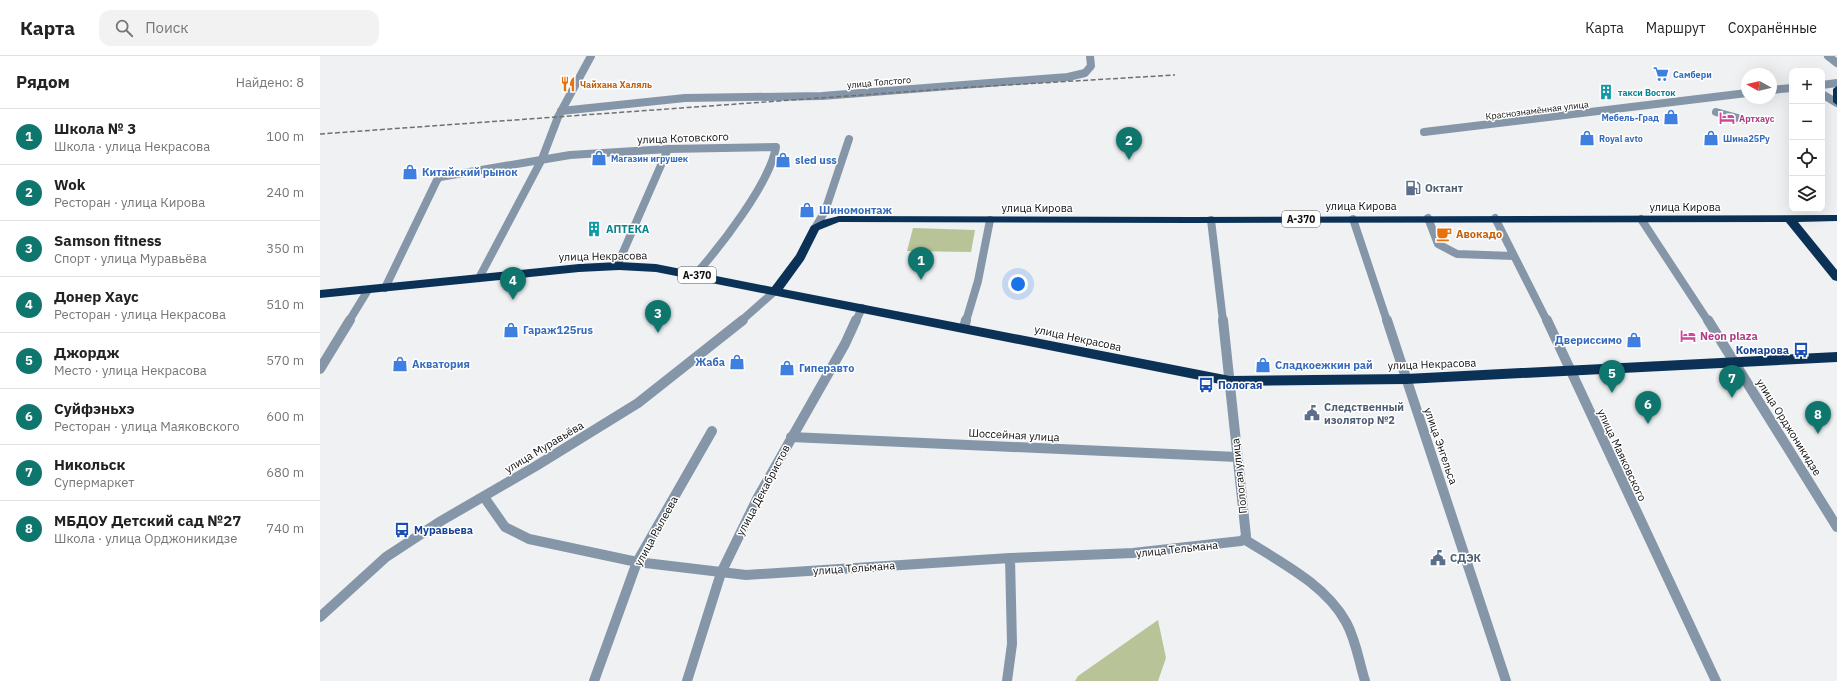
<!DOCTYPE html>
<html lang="ru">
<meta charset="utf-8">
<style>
body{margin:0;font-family:"IBM Plex Sans",sans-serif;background:#f2f2f2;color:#222}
.controls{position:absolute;right:12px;top:12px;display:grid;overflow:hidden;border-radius:8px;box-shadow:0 4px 16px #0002}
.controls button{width:36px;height:36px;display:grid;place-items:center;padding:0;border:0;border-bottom:1px solid #e0e0e0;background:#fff;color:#222;font:20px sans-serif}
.compass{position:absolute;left:1421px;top:12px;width:36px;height:36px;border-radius:50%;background:#fff;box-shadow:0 4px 16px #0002;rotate:278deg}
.you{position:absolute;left:698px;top:228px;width:14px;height:14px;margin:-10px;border:3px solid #fff;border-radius:50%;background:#1a73e8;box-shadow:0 0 0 6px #1a73e833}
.badge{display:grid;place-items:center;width:26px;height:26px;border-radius:50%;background:#0f766e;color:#fff;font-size:13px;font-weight:700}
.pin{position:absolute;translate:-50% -33px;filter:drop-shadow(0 1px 2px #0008)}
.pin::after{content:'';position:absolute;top:21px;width:14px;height:12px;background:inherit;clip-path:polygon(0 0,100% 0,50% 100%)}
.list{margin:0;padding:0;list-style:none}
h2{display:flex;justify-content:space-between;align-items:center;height:52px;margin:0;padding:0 16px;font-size:17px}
h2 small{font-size:13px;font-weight:400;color:#767676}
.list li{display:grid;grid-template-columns:26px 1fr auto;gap:12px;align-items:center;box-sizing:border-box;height:56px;padding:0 16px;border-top:1px solid #e0e0e0}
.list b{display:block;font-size:15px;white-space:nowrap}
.list p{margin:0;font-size:13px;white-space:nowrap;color:#767676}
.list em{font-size:13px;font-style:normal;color:#767676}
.icon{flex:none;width:22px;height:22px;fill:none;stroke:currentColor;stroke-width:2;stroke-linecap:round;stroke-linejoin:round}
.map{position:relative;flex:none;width:1517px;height:625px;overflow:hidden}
header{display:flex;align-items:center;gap:24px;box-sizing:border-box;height:56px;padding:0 20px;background:#fff;border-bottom:1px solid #e0e0e0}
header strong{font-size:19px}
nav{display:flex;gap:22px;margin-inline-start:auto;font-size:14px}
.search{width:280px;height:36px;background:#f2f2f2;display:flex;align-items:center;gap:10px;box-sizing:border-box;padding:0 14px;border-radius:12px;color:#767676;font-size:15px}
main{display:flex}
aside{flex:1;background:#fff}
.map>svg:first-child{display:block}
.green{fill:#b9c398}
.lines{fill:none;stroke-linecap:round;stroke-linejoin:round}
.minor-far1{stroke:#8596a9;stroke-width:8}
.minor{stroke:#8596a9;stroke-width:10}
.highway{fill:#0b3256;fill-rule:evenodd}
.rail{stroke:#6f7071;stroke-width:1.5;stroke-dasharray:5 2.5;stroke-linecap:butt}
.labels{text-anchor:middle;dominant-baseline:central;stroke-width:3;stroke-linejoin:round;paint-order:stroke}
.far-shop-label{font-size:9px;font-weight:bold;fill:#366cbe;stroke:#fff;text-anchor:start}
.far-street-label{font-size:9px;fill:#0f0f10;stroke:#fff}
.far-food-label{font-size:9px;font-weight:bold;fill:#c56008;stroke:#fff;text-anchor:start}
.far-culture-label{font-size:9px;font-weight:bold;fill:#0d838f;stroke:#fff;text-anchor:start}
.far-hotel-label{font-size:9px;font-weight:bold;fill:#b23c85;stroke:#fff;text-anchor:start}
.shield{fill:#fff;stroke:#575758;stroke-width:1}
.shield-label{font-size:10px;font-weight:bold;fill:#0f0f10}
.street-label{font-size:11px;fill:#0f0f10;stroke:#fff}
.shop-label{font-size:11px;font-weight:bold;fill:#366cbe;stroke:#fff;text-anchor:start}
.service-label{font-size:11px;font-weight:bold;fill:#4e5e75;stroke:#fff;text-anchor:start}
.culture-label{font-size:11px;font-weight:bold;fill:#0d838f;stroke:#fff;text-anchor:start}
.food-label{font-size:11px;font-weight:bold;fill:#c56008;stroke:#fff;text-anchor:start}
.hotel-label{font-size:11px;font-weight:bold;fill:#b23c85;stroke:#fff;text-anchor:start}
.transit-label{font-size:11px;font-weight:bold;fill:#164399;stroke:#fff;text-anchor:start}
</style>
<header>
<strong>Карта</strong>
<div class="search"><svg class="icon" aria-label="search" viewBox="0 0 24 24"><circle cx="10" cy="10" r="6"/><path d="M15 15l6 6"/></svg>Поиск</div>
<nav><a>Карта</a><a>Маршрут</a><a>Сохранённые</a></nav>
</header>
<main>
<aside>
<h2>Рядом<small>Найдено: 8</small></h2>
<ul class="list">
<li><span class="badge">1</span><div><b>Школа № 3</b><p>Школа · улица Некрасова</p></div><em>100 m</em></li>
<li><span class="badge">2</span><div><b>Wok</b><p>Ресторан · улица Кирова</p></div><em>240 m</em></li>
<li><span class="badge">3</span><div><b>Samson fitness</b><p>Спорт · улица Муравьёва</p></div><em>350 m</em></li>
<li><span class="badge">4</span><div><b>Донер Хаус</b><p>Ресторан · улица Некрасова</p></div><em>510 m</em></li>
<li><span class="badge">5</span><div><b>Джордж</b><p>Место · улица Некрасова</p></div><em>570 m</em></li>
<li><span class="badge">6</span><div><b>Суйфэньхэ</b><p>Ресторан · улица Маяковского</p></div><em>600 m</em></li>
<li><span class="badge">7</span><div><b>Никольск</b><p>Супермаркет</p></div><em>680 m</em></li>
<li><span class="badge">8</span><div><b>МБДОУ Детский сад №27</b><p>Школа · улица Орджоникидзе</p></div><em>740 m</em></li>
</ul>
</aside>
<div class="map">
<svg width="1517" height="625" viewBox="0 0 1517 625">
<rect width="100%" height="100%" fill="#f0f1f3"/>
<!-- green -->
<path class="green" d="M593,172L655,174L651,196L587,195Z
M838,564L846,602L838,625H755L758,620Z"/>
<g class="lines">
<!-- minor-far1 -->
<path class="minor-far1" d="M1508,0L1517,7
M1502,29L1517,27
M1451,34L1472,32
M1502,38L1517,47
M241,55L365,42L502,40L748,21L765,17L771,10L770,0
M1396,56L1425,64
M1104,76L1427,37
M1108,162L1118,188L1137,198L1193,200
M1175,162L1227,265
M1033,163L1067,265
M1321,163L1388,265
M891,164L903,265
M495,172L505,155L529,83
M297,210L348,93
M159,222L222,103L238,61L271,0
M65,232L117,124L120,121L250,99L348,93L456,91C450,127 400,191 375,219
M29,265L48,234
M421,265L455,235
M536,265L542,252
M646,265L658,225L670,164"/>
<!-- minor -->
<path class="minor" d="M903,264L926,480L924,483
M1067,264L1186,625
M1227,264L1396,625
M1388,264L1517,471
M644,272L646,264
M0,313L30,264
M471,381L917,401
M164,441L185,471L209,483L317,506L426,519L690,502L813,497L921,485L924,483
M924,483C960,506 1005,528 1026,566C1036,584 1039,606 1045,625
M0,561L66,501L121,465L216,410L318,347L423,264
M274,625L317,506L392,375
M367,625L401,517L437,443L525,288L536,264
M687,625L692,588L690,502"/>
<!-- highway -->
<path class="highway" d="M1517,30V49L1513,46V33Z
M1517,159V165L1478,166L1517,214V225L1513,224L1466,166L871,167L519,166L499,174L484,204L463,233L910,320L1086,318L1517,296V306L1086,328L910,330L336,216L299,214L259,216L0,242V234L259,208L299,206L336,208L452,231L476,199L491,170L503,164L519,160L871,161Z"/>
<!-- rail -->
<path class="rail" d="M0,78L653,31L855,19"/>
</g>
<!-- icons -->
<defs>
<symbol id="supermarket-bare" viewBox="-9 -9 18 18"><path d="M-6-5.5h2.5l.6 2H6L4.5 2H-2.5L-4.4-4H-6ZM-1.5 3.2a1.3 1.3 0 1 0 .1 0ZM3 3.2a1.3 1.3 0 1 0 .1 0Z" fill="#3f7fe0" stroke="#fff" stroke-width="2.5" paint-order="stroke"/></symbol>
<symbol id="restaurant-bare" viewBox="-9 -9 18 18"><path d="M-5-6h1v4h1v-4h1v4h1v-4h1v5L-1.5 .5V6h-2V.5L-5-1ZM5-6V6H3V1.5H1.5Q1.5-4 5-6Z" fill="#e8710a" stroke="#fff" stroke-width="2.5" paint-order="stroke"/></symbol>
<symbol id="building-bare" viewBox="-9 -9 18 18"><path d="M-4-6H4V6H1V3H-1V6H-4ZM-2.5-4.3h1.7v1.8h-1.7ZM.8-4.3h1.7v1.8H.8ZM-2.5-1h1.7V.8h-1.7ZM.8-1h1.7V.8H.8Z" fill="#0f9aa8" stroke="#fff" stroke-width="2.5" paint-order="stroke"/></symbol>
<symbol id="shop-bare" viewBox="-9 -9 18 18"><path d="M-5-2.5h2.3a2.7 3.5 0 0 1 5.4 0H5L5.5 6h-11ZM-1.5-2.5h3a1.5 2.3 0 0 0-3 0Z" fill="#3f7fe0" stroke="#fff" stroke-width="2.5" paint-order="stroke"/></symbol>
<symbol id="hotel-bare" viewBox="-9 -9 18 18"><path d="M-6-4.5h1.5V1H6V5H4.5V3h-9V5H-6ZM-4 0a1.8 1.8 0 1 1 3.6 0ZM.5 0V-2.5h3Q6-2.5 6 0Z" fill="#d1479c" stroke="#fff" stroke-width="2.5" paint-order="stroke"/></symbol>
<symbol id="fuel-bare" viewBox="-9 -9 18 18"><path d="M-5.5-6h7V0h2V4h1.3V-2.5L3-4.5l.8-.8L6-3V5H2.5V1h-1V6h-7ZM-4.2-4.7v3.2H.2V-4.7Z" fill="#5c6f8a" stroke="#fff" stroke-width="2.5" paint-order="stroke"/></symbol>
<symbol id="cafe-bare" viewBox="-9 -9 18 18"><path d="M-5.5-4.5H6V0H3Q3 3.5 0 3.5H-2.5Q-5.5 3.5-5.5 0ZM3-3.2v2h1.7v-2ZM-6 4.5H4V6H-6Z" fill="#e8710a" stroke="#fff" stroke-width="2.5" paint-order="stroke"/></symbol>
<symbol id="bus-bare" viewBox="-9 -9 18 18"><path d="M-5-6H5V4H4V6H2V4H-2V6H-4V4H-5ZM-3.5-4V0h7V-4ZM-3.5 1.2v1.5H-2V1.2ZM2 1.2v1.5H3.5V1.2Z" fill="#1a4fb4" stroke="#fff" stroke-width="2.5" paint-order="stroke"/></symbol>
<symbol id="civic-bare" viewBox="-9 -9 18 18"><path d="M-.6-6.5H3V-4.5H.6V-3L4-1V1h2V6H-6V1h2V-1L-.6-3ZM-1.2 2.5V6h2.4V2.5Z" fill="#5c6f8a" stroke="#fff" stroke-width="2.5" paint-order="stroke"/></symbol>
</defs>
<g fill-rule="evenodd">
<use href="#supermarket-bare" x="1330" y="7" width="22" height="22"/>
<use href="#restaurant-bare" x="237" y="17" width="22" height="22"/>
<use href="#building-bare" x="1275" y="25" width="22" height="22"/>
<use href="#shop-bare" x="1340" y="50" width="22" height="22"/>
<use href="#hotel-bare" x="1396" y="51" width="22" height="22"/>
<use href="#shop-bare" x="1256" y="71" width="22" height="22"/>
<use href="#shop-bare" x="1380" y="71" width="22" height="22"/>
<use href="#shop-bare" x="268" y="91" width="22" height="22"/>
<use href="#shop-bare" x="452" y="93" width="22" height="22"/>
<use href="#shop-bare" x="79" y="105" width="22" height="22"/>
<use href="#fuel-bare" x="1082" y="121" width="22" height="22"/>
<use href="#shop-bare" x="476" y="143" width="22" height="22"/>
<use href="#building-bare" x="263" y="162" width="22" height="22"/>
<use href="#cafe-bare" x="1113" y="167" width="22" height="22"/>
<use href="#shop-bare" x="180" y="263" width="22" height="22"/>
<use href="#hotel-bare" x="1357" y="269" width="22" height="22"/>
<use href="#shop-bare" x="1303" y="273" width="22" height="22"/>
<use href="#bus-bare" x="1470" y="283" width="22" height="22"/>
<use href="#shop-bare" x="406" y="295" width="22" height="22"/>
<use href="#shop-bare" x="69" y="297" width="22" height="22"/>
<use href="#shop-bare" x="932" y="298" width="22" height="22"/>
<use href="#shop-bare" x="456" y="301" width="22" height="22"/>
<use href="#bus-bare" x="875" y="318" width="22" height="22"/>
<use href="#civic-bare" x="981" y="346" width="22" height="22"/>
<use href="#bus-bare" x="71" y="463" width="22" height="22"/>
<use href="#civic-bare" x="1107" y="491" width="22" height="22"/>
</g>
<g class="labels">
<!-- far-shop labels -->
<g class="far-shop-label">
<text x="1353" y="18">Самбери</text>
<text x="1339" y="61" text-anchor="end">Мебель-Град</text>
<text x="1279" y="82">Royal avto</text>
<text x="1403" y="82">Шина25Ру</text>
<text x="291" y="102">Магазин игрушек</text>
</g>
<!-- far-street labels -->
<g class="far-street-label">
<text transform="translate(559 26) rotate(-5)">улица Толстого</text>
<text transform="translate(1217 54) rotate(-7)">Краснознамённая улица</text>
</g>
<!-- far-food labels -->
<g class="far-food-label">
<text x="260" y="28">Чайхана Халяль</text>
</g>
<!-- far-culture labels -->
<g class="far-culture-label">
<text x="1298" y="36">такси Восток</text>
</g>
<!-- far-hotel labels -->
<g class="far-hotel-label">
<text x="1419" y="62">Артхаус</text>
</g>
<!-- shield labels -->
<g class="shield">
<rect x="962" y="155" width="38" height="16" rx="3"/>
<rect x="358" y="211" width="38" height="16" rx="3"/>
</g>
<g class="shield-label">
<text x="981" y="163">А-370</text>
<text x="377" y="219">А-370</text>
</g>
<!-- street labels -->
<g class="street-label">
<text transform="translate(363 82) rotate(-2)">улица Котовского</text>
<text x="1041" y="150">улица Кирова</text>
<text x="1365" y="151">улица Кирова</text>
<text x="717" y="152">улица Кирова</text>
<text transform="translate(283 200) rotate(-1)">улица Некрасова</text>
<text transform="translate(758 282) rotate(12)">улица Некрасова</text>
<text transform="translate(1112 308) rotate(-2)">улица Некрасова</text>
<text transform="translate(1469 371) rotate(58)">улица Орджоникидзе</text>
<text transform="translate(694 379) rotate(3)">Шоссейная улица</text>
<text transform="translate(1121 390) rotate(71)">улица Энгельса</text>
<text transform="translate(224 391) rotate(-31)">улица Муравьёва</text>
<text transform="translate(1302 399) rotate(65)">улица Маяковского</text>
<text transform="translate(919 420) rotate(-96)">Пологая улица</text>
<text transform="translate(443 434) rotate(-62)">улица Декабристов</text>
<text transform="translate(336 475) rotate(-61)">улица Рылеева</text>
<text transform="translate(857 493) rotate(-6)">улица Тельмана</text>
<text transform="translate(534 512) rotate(-4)">улица Тельмана</text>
</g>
<!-- shop labels -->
<g class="shop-label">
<text x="475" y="104">sled uss</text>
<text x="102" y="116">Китайский рынок</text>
<text x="499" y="154">Шиномонтаж</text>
<text x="203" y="274">Гараж125rus</text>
<text x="1302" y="284" text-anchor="end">Двериссимо</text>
<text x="405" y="306" text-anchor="end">Жаба</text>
<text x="92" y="308">Акватория</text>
<text x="955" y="309">Сладкоежкин рай</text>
<text x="479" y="312">Гиперавто</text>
</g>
<!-- service labels -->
<g class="service-label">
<text x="1105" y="132">Октант</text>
<text x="1004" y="351">Следственный<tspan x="1004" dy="13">изолятор №2</tspan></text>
<text x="1130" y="502">СДЭК</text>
</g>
<!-- culture labels -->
<g class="culture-label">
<text x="286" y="173">АПТЕКА</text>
</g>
<!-- food labels -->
<g class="food-label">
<text x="1136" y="178">Авокадо</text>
</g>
<!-- hotel labels -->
<g class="hotel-label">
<text x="1380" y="280">Neon plaza</text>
</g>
<!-- transit labels -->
<g class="transit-label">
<text x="1469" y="294" text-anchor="end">Комарова</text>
<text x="898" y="329">Пологая</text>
<text x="94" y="474">Муравьева</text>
</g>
</g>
</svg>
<div class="controls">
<button>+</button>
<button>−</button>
<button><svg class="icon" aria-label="locate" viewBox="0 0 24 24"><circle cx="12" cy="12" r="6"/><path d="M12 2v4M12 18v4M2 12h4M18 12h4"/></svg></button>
<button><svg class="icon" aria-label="layers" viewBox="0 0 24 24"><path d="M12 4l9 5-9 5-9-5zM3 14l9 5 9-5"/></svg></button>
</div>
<svg class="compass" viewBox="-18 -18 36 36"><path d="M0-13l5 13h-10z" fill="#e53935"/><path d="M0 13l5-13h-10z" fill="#767676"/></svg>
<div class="you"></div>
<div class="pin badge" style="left:601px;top:224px">1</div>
<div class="pin badge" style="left:809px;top:104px">2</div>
<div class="pin badge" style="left:338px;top:277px">3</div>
<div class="pin badge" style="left:193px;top:244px">4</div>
<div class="pin badge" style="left:1292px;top:337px">5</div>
<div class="pin badge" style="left:1328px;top:368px">6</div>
<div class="pin badge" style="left:1412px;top:342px">7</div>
<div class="pin badge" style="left:1498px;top:378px">8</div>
</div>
</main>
